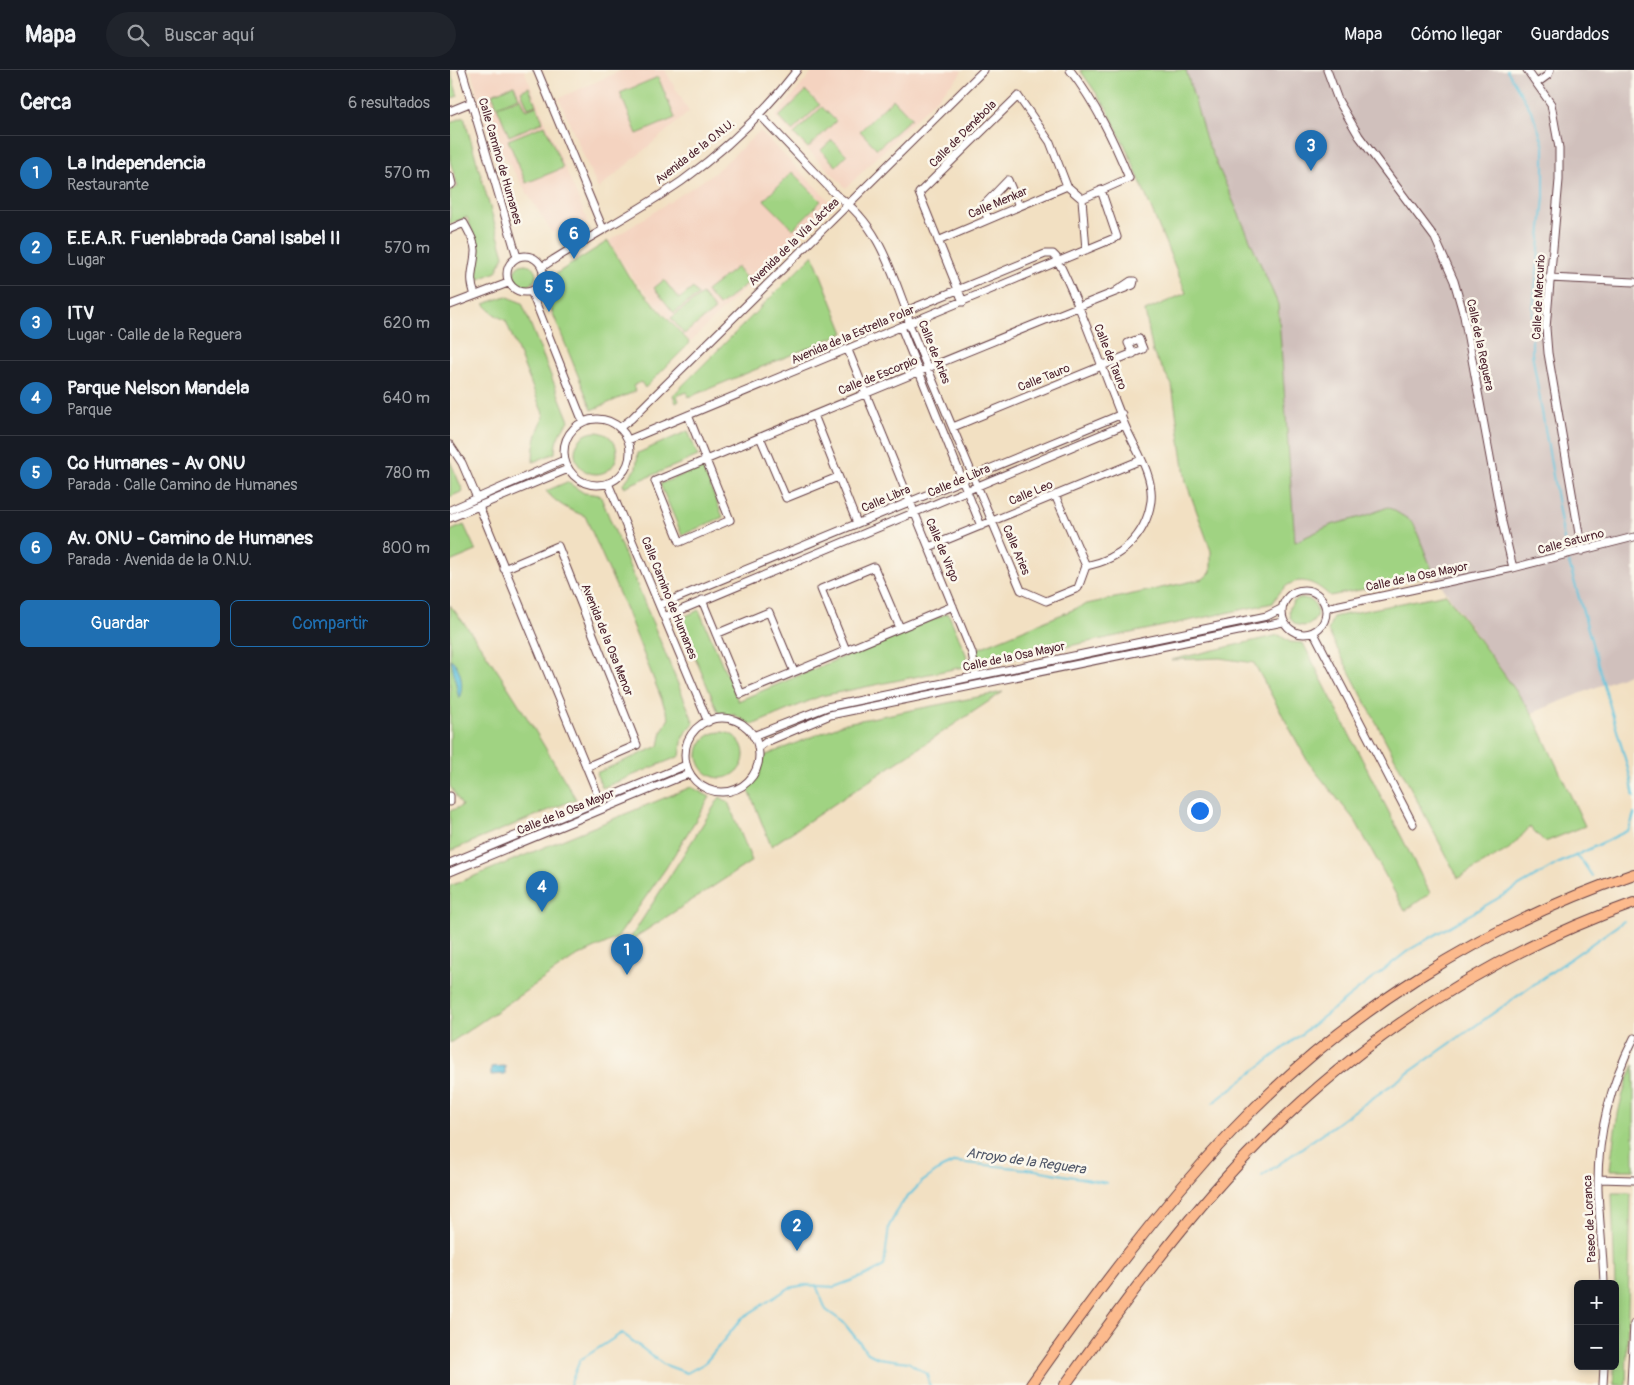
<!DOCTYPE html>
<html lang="es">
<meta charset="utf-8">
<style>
body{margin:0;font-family:Pangolin,sans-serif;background:#20242c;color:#f1f3f6}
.controls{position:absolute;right:15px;bottom:15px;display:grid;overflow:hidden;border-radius:8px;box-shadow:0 2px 8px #0003}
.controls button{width:45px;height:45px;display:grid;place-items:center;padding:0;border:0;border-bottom:1px solid #363941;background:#171b24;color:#f1f3f6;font:25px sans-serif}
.you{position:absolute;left:749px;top:740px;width:18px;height:18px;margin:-12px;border:4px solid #fff;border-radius:50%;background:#1a73e8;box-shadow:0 0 0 8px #1a73e833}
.badge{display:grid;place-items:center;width:32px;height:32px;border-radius:50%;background:#1f6fb2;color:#fff;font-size:16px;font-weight:700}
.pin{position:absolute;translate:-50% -41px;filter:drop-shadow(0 1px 2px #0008)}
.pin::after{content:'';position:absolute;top:26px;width:18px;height:15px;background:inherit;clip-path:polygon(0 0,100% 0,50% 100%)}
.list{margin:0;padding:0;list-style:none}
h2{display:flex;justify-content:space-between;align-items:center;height:65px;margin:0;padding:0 20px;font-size:21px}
h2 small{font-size:16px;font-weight:400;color:#9ea1a6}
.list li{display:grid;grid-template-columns:32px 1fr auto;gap:15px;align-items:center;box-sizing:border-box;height:75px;padding:0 20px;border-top:1px solid #363941}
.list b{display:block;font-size:19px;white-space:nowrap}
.list p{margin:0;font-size:16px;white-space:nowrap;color:#9ea1a6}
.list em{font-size:16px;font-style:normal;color:#9ea1a6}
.actions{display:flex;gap:10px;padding:15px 20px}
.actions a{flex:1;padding:11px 0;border:1px solid #1f6fb2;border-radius:8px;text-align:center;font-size:18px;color:#1f6fb2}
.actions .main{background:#1f6fb2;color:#fff}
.icon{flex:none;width:28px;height:28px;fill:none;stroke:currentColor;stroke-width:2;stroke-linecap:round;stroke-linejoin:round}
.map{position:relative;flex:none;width:1184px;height:1315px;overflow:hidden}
header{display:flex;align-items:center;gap:30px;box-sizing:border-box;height:70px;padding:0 25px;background:#171b24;border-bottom:1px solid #363941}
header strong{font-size:24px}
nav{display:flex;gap:28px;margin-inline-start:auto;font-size:18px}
.search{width:350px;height:45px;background:#20242c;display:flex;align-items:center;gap:12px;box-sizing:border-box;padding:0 18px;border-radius:28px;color:#9ea1a6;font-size:19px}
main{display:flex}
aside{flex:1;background:#171b24}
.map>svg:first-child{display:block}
.built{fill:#f4d3c0}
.industrial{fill:#d0c0bc}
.green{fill:#a0d382;stroke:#757956}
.water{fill:#5fc3dd;stroke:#547184}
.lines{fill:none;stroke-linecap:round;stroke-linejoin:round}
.stream{stroke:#5fc3dd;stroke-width:2}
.minor-casing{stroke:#633c42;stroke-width:9}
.highway-casing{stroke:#633c42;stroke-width:12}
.minor{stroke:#fff;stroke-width:7}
.highway{stroke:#fcba8d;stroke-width:10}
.labels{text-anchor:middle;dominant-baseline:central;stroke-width:5;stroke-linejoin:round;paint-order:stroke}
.street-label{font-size:12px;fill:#4a1f2b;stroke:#fbf7ec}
.water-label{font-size:14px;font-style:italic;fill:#515869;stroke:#fbf7ec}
</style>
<header>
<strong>Mapa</strong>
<div class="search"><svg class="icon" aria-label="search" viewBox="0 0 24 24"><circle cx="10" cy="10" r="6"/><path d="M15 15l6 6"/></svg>Buscar aquí</div>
<nav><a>Mapa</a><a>Cómo llegar</a><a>Guardados</a></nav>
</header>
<main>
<aside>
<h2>Cerca<small>6 resultados</small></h2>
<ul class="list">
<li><span class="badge">1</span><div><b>La Independencia</b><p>Restaurante</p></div><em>570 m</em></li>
<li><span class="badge">2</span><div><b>E.E.A.R. Fuenlabrada Canal Isabel II</b><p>Lugar</p></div><em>570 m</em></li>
<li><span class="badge">3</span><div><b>ITV</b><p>Lugar · Calle de la Reguera</p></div><em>620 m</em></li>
<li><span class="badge">4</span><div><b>Parque Nelson Mandela</b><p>Parque</p></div><em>640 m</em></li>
<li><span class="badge">5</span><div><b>Cº Humanes - Av ONU</b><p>Parada · Calle Camino de Humanes</p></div><em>780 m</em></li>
<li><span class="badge">6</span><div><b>Av. ONU - Camino de Humanes</b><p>Parada · Avenida de la O.N.U.</p></div><em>800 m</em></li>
</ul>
<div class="actions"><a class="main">Guardar</a><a>Compartir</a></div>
</aside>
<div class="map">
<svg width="1184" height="1315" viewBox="0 0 1184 1315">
<rect width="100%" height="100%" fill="#fbf7ec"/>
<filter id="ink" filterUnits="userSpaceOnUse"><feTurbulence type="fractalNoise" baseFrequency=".02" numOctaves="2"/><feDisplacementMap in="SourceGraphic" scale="10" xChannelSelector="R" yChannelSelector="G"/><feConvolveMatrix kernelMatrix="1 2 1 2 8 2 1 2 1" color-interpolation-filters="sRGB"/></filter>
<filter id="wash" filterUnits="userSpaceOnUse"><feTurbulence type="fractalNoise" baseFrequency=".0096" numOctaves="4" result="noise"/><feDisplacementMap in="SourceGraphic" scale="20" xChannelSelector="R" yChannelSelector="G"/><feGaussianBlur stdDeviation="1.12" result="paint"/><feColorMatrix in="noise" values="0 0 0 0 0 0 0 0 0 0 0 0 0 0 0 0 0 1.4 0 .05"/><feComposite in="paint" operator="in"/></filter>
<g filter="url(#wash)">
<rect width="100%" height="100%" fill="#f2e0c2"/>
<!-- built -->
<path class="built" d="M21,0H74L138,152L102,163L37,58Z
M173,0H215L239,42L148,119L109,28Z
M364,0H512L509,6L396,118L325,47Z
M310,61L382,133L240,272L181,206L159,171L263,104Z"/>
<!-- industrial -->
<path class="industrial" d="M735,0H1184V602L1082,643L984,505L963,452L938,437L915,446L881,455L845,473L828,234L756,69Z"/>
<!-- green -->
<path class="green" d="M0,0L8,26L0,29Z
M630,0H736L756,69L828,234L845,472L881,455L915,446L938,437L963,452L984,505L880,526C858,505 838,505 823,533L529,595L527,579L637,534L753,509L761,502V481L736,412L722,315L703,283L695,241L736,223L678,82L656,37Z
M208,7L225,48L187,64L170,23Z
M64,15L69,27L47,36L42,24Z
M79,17L86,35L78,38L71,21Z
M356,21L370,35L342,61L329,47Z
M71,28L76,40L87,36L93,52L59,66L47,37Z
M443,29L461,48L427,79L410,61Z
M372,37L386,51L358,78L344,64Z
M14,47L54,186L46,202L25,211V200L30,182L17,147L0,154V120L8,117L0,91V53Z
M95,55L113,98L76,113L58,70Z
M382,70L397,85L386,96L371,80Z
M342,102L371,131L343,159L314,130Z
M158,171L179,207L240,273L195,318L191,312L183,316L186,321L142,340L95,224L104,205Z
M363,185L394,263L239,327L236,322L227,326L229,331L226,333L223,325Z
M64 205a11 11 0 1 1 22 0a11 11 0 1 1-22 0Z
M287,197L299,212L269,236L256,221Z
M214,210L229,229L243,218L248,225L224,243L204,218Z
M252,224L265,240L234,264L221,248Z
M56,226L72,233L119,351C110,361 105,370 105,383L83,392C83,374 87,362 94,346L56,251L44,244L34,234Z
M238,361L248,386L174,417L173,414L186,398L188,383Z
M125 383a21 21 0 1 1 42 0a21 21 0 1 1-42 0Z
M0,391L13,421L0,427Z
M252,397L273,447L232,465L210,414Z
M117,412L134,423L150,425L244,653L233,666L230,686L152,718L146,703L209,676L212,661L219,648L175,537L135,446C119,440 107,434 96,421Z
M14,455L26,481L0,492V461Z
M996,524L1082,643L1135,756L1095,772L1080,757L1059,779L1008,808L878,561L883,547Z
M839 542a14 14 0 1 1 28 0a14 14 0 1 1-28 0Z
M0,535C48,595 86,663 126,729L0,781V741L12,736L0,716Z
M249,540L288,631L498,543L516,584L518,596L371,626L302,655L285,645L269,644L229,549Z
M829,565L840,572L853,573L980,823L955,841L906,752L858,692L804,593L770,588L721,590Z
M553,622L321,776L298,718L309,705L314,686L396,653Z
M248 685a23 23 0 1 1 46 0a23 23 0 1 1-46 0Z
M241,717L260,727L216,798L167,868L124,888L0,973V816Z
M270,727L278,732L302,791L178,872Z
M1184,995V1100H1160C1164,1065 1168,1028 1184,995Z
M1162,1123H1181L1176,1315H1164L1165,1217Z"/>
<!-- water -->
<path class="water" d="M1,589C12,599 14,616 9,629Z
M55,996V1004L41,1005V997Z"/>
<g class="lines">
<!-- stream -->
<path class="stream" d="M1057,0L1083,44L1094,76V127L1082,252V283L1114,470
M1119,493L1180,706L1184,727
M1142,806L1132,791L1125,786L1179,760L1184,744
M763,1033L959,880L1107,794L1125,786
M812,1106L1174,851
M366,1215L376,1240L393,1252L418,1283L428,1288L458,1292L477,1304L480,1315
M120,1315L130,1290L172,1263L213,1294L237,1303L255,1293L292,1248L339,1218L355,1215L384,1217L414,1206L434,1196L439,1156L451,1134L472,1112L490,1099L505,1092L586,1100L657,1113"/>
</g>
</g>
<g filter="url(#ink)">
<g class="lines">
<defs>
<path id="minor" d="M12,0L67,187
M87,0L153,159
M620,0C646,34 663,69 679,108L632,129L636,180
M877,0L888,30L909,66L985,168L1004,211L1014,246L1052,452L1063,498
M1077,0L1101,34L1109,78V110L1096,258L1098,283L1132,481
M1087,13L1098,5L1100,0
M0,41L22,32
M309,44L386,125C428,153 441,200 458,245L459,254L571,520L596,531L628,518L636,496
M0,106L2,114L0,115
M538,149L533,136L558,110L569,136
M0,159L14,153C18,161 26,173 25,182C24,200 18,206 25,225
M488,171L617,116
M57 204a18 18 0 1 1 36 0a18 18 0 1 1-36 0Z
M92,197C138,167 187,142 232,111C275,80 315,42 347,0
M1099,208L1184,212
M81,221L133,352
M513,232L469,123L568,26L600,72L617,116L632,129
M0,235L58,213
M456,241L595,184H603L606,187C632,238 652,299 674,353C683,376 704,403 701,431C696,466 671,489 636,496
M451,257L531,456
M398,280L522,583L526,606
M238,345L280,450L230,472L205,411C364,345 523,278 683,215L684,211H681L666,221
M364,345L407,453
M114 382a33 33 0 1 1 66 0a33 33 0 1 1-66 0Z
M503,357L693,279L689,269L678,273L683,284
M169,358L181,349L534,0
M310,367L336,428L388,407
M178,370L667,167L651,120
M0,375L12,393L27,428
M158,413L258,652
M605,425L636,496
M29,436L150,730
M0,440L114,390
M0,448L118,399
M479,477L691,390
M54,499L108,476L187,675L136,697
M832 542a22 22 0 1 1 44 0a22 22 0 1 1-44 0Z
M252,530L291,624L503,536
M210,535L672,344
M876,538L1063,498L1184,467
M214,547L674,355
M864,563L963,754
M266,564L319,542L344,602
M396,580L371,519L424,497L450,558
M235 685a37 37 0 1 1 74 0a37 37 0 1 1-74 0Z
M303,666L377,637L817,546L831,539
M308,678L316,672L380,645L833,552
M0,726V732
M0,793L236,695
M0,802L230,707L240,704
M1149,1109L1184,1110
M1154,1214C1153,1182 1149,1150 1148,1119C1147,1066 1160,1015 1184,968
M1153,1315L1154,1296
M1181,1315L1184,1254"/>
<path id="highway" d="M581,1315C643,1227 708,1140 782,1061C892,944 1032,856 1184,804
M615,1315C672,1236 730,1155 797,1085C906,971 1036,886 1184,833"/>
</defs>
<!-- minor casing -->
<use href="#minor" class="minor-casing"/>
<!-- highway casing -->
<use href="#highway" class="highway-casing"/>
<!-- minor -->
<use href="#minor" class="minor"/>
<!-- highway -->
<use href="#highway" class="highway"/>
</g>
</g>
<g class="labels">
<!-- street labels -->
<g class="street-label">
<text transform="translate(513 64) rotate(-45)">Calle de Denébola</text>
<text transform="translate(245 82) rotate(-38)">Avenida de la O.N.U.</text>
<text transform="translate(50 91) rotate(74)">Calle Camino de Humanes</text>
<text transform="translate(548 133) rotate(-23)">Calle Menkar</text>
<text transform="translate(344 172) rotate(-44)">Avenida de la Vía Láctea</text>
<text transform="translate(1089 227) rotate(-87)">Calle de Mercurio</text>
<text transform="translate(403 265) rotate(-23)">Avenida de la Estrella Polar</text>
<text transform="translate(1030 275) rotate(78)">Calle de la Reguera</text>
<text transform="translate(484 282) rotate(68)">Calle de Aries</text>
<text transform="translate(660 287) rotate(68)">Calle de Tauro</text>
<text transform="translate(428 306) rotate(-22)">Calle de Escorpio</text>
<text transform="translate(594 308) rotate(-22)">Calle Tauro</text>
<text transform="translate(509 411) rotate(-23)">Calle de Libra</text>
<text transform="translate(581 423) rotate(-23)">Calle Leo</text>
<text transform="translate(436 429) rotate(-23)">Calle Libra</text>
<text transform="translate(1121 472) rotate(-15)">Calle Saturno</text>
<text transform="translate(492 480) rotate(67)">Calle de Virgo</text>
<text transform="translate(566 480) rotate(67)">Calle Aries</text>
<text transform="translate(967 507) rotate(-12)">Calle de la Osa Mayor</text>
<text transform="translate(219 528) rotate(68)">Calle Camino de Humanes</text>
<text transform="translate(157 570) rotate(68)">Avenida de la Osa Menor</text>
<text transform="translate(564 587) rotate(-12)">Calle de la Osa Mayor</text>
<text transform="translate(116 742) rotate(-22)">Calle de la Osa Mayor</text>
<text transform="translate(1140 1149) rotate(-93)">Paseo de Loranca</text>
</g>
<!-- water labels -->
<g class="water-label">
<text transform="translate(576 1091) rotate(8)">Arroyo de la Reguera</text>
</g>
</g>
</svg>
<div class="controls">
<button>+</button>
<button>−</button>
</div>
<div class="you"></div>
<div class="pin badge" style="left:177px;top:905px">1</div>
<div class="pin badge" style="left:347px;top:1181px">2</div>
<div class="pin badge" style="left:861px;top:101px">3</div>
<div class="pin badge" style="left:92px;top:842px">4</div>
<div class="pin badge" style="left:99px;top:242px">5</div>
<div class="pin badge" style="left:124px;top:189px">6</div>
</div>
</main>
